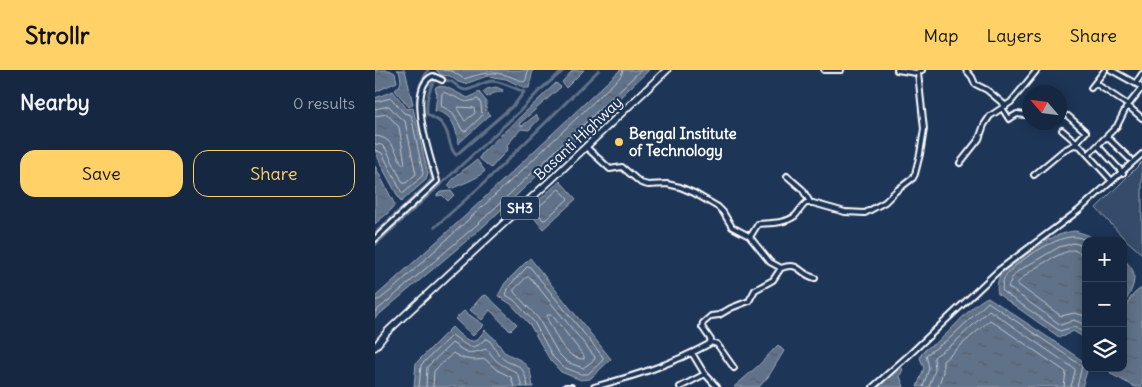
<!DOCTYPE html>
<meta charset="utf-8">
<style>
body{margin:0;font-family:Delius,sans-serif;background:#23344c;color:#f1f3f6}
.controls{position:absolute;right:15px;bottom:15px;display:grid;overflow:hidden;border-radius:10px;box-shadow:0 2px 12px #0003}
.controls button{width:45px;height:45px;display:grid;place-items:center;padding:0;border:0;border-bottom:1px solid #35445a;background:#162841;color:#f1f3f6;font:25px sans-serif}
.compass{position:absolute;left:647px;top:15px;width:45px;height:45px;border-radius:50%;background:#162841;box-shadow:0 2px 12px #0003;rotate:298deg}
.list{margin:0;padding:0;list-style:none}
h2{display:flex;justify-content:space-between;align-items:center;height:65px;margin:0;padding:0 20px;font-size:21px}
h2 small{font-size:16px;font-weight:400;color:#9ea6b1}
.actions{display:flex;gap:10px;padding:15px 20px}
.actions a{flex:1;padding:11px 0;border:1px solid #ffd166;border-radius:15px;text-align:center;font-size:18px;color:#ffd166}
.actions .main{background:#ffd166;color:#111}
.icon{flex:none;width:28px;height:28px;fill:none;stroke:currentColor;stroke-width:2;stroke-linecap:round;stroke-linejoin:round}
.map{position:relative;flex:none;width:767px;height:317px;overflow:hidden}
header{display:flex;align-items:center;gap:30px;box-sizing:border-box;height:70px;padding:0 25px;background:#ffd166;color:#111}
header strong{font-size:24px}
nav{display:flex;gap:28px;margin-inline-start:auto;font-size:18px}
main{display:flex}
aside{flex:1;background:#162841}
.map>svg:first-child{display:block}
.park{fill:#364b69;stroke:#9aa5b4}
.water{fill:url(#water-ripples);stroke:#a0aab8}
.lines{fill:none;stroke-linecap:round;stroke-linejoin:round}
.shore{stroke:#c0c7d0;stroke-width:1}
.canal{stroke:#617289;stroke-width:3}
.street-casing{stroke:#fff;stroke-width:8}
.primary-casing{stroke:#fff;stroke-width:9}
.street{stroke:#1d3557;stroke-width:4}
.primary{stroke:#1d3557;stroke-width:5.5}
.poi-dot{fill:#ffd166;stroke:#1d3557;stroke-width:2}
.labels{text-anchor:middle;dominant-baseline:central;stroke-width:4.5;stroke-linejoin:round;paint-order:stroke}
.shield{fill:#1d3557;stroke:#bbc2cd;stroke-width:1}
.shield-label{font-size:14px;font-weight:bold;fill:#fff}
.poi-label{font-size:15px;font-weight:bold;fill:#fff;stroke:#1d3557;text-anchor:start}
.street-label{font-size:15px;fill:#fff;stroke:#1d3557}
</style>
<header>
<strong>Strollr</strong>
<nav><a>Map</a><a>Layers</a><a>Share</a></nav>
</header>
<main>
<aside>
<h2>Nearby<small>0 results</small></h2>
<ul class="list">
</ul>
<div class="actions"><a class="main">Save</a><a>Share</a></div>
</aside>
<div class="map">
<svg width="767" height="317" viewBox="0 0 767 317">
<defs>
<pattern id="water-ripples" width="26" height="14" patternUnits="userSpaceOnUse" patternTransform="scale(1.25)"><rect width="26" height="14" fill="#617289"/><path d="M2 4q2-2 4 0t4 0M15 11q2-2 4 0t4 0" fill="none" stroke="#555d67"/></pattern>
</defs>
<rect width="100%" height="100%" fill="#1d3557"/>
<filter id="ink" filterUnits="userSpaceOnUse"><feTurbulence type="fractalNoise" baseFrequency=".02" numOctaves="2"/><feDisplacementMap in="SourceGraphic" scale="10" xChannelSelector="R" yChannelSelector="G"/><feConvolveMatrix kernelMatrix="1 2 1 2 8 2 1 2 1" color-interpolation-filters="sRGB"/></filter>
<g filter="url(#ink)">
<!-- park -->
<path class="park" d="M767,92V184L749,168L721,138Z"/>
<!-- water -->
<path class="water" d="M0,0H14L20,3L22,12L0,22Z
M22,0H30L38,34L34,37L20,20C28,15 26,9 24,1Z
M61,0H158L154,18H150L131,9L112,6L90,14L83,12L75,6L66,5Z
M198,0H209L191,18L187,12Z
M245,0H274L109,156L0,248V227L90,146Z
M181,13L186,17L144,54L147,56L161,45L164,49L154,60L146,59L132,75L133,79L116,98L104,88L108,82Z
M62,16L71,17L93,28L104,22L111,31V41L115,45L83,74C82,59 77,43 60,41L62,24L60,18Z
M121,17L128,20L127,22L119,23L112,27L108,22L112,19Z
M18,21L32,39L38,38L53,104L51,110L26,132L7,97L0,80V28Z
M102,90L110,101C101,110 88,113 76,119L73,116C81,103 91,99 102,90Z
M0,96L20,135C16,142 6,148 0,154Z
M185,111L201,129L168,159L153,140Z
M76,121L79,125L73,131L67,125L62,126V125L65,122Z
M700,161L713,165L722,171H711L710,268L698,261L690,266L684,267L623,224C621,217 623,208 627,201C638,186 682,162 700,161Z
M155,188L236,289L215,309L206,310L186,302L175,290L155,255L136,234L123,226L130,213Z
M748,188C751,192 756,196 758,201C762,212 754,226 748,235Z
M767,218V317H760L736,304L735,300L736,298H748C748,273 740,232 767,218Z
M111,225L142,254L135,261L115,240L107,250L95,240L107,226Z
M613,227L711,293V298H713L707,317H542L549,298L545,288C547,279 555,277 562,272C578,260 596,234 613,227Z
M89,241L109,255L98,266L80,249Z
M77,257C84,264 91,272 101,271L110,260L120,269L129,282L147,291L155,300L158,317H39L41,293Z
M403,275L409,281L393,307L384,317H359L384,295Z
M525,297L528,299L525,306L529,317H501Z"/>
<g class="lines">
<!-- shore -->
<path class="shore" d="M68,0L77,1L89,9C116,0 123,1 149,12L151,10L153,0
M69,22L91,32L103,29L106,34L107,46L91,61H88L77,42L66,36L67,24Z
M0,32L16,28L29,43L36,45L48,103L47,106L29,123H27L7,83L0,80
M84,37L99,38L100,43L90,51L83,40Z
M0,39L14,36L24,47L30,51L41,104L31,113H28L11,79L7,75L0,74
M0,46L12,44L24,57L30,94H27C20,81 17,67 0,66
M184,119L192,127L193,129L170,150H168L161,140Z
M711,177L699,173L684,177L643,201L637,208L633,217L686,255L699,250L711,255
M711,186L699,180C686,181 649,203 642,214L686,246L699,243L711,246
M155,197L228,287V290L213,304H206L188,297L178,287L159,252L139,230L131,225L134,216L152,197Z
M152,207H155L220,287L219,290L208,298L192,292L183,283L163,248L139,222V220Z
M0,230H4L18,219L144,103L246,6L248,0
M0,242L105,152L266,0
M173,245H177L209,286V289C189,289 180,263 172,248Z
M711,263L699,257L685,261L628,222C626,216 628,209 632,204C640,192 680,168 695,167C701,166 707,168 713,171
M44,317L46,295L77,265C90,273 96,285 110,269H113C118,274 120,280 125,286C140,301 147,286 153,317
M51,317L52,297L77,273C95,285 92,284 112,279C116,284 120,291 126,294C140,303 143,299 147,317
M58,317L59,301L78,283C89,290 97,291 110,289L122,300L136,307L139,317
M548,317L554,298L551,285L575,268L613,232L707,296L702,317
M554,317L560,300L559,287L579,273L614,240L700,299V301L696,317
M563,317L568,302V291L615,250L691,302L689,317"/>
<!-- canal -->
<path class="canal" d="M58,8C64,11 72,9 77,12C82,15 85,20 91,20C100,19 108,11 118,11C128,12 139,18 149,22L140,34L81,85C72,76 76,62 66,53C63,49 57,48 52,44C51,31 53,20 60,9
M45,54L42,32L45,15L53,0
M60,157L108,114L224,0
M0,163L53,114L57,109L49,72
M0,175L144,42L165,20L189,0"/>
<defs>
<path id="street" d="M449,0H466
M522,0L541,3L547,0
M591,0L597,7L600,14L612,20L631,36
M736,0L765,16L766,20
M720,13L753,35
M761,13L767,4
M716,18L730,0
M753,36L767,48
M627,38L634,49L642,44L650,45
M693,46L711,62L699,75
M687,60L701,72
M732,67L755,89
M723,76L748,103
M211,77L235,99L247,97L266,113L273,115L292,114L305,117L319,123L343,137L348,142L357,157L374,166L395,192L406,198C426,191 423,204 440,208
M585,93L604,69L609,55L615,46L636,32L662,0
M659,105L689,80L699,75L705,76L714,86
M412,106L427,119L435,132
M737,111L715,87L714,84L742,56L751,38L766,19
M375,167L383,154C395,153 409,154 420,146C424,142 426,137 431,133H438L470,142L490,143L510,132L521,121L538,108L540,104L545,84L549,59L543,3
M0,169L62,111C56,89 30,18 58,6L67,10
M336,272L342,274L359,298
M317,283L329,303L342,317
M191,317H196
M219,317C260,306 297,294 334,274L336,270L327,257L328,253L336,246L344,245L356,238L374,231L380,220L398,210L406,198
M305,317L330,304
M498,317L535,284L624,200L703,141L767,84"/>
<path id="primary" d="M0,277L12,262L30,245L179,107L292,0"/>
</defs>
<!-- street casing -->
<use href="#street" class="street-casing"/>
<!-- primary casing -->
<use href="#primary" class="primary-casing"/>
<!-- street -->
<use href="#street" class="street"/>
<!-- primary -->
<use href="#primary" class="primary"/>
</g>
</g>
<!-- markers -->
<circle class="poi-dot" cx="244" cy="72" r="5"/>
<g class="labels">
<!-- shield labels -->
<rect class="shield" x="126" y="126.5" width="38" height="23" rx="4"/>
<g class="shield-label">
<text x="145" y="138">SH3</text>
</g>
<!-- poi labels -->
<g class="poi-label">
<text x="254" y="63">Bengal Institute<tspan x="254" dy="17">of Technology</tspan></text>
</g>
<!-- street labels -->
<g class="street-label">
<text transform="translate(203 68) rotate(-43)">Basanti Highway</text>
</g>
</g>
</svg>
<div class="controls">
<button>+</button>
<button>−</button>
<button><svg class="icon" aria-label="layers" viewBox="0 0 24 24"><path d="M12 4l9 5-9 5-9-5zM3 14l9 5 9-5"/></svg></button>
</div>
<svg class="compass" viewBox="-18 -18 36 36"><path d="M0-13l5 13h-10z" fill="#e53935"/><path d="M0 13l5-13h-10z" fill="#9ea6b1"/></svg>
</div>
</main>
